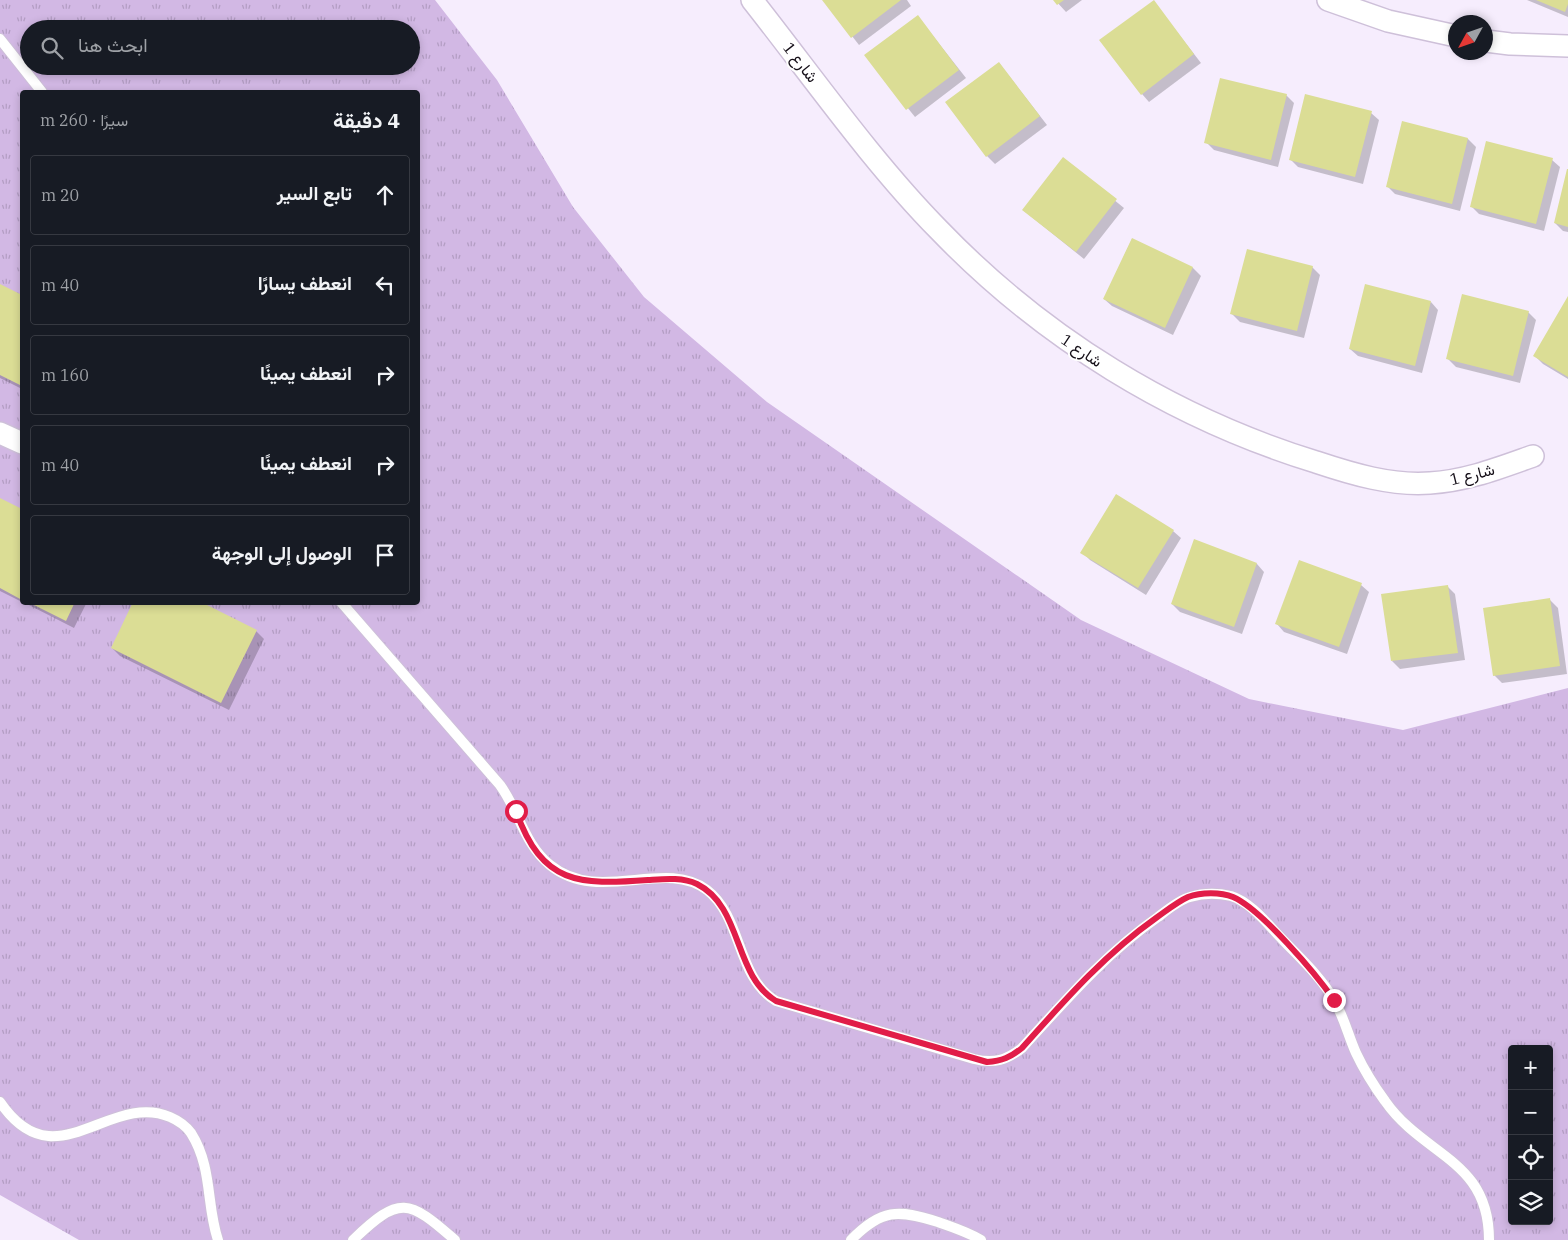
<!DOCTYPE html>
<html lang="ar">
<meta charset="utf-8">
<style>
body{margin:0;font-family:"IBM Plex Serif",Vazirmatn,serif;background:#242831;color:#f1f3f6;direction:rtl}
.controls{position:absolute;right:15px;bottom:15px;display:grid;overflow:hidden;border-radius:5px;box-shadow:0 2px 8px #0003}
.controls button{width:45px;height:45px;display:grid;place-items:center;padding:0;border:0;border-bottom:1px solid #363941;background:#171b24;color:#f1f3f6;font:25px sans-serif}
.compass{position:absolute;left:1448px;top:15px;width:45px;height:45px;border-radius:50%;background:#171b24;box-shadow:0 2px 8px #0003;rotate:230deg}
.stop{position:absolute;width:15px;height:15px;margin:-11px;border:4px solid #e11d48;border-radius:50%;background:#fff}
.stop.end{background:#e11d48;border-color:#fff;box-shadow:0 1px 5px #0008}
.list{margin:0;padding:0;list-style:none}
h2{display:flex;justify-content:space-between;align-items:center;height:65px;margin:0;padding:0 20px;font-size:21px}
h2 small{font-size:16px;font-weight:400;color:#9ea1a6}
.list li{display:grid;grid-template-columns:32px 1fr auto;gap:15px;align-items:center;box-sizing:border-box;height:80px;margin:0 10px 10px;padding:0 10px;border:1px solid #363941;border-radius:5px}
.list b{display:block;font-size:19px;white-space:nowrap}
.list em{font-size:16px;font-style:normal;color:#9ea1a6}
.icon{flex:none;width:28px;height:28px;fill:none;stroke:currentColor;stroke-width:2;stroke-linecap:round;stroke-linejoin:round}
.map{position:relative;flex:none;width:1568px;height:1240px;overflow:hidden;direction:ltr}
.search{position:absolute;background:#171b24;box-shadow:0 2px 8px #0003;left:20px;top:20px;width:400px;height:55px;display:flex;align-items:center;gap:12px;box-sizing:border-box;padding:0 18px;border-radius:28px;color:#9ea1a6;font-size:19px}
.panel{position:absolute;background:#171b24;box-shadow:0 2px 8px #0003;left:20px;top:90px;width:400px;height:515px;border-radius:5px;direction:rtl}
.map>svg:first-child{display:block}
.grass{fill:url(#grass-tufts);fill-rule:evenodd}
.shadow{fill:#0003}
.building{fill:#dbdd95}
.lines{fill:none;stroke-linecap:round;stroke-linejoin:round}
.lane-casing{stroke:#cec0d9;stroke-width:12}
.street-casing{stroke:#cec0d9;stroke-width:24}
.lane{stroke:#fff;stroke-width:10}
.street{stroke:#fff;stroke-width:21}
.route{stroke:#e11d48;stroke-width:6}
.labels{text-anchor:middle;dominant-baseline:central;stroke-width:4;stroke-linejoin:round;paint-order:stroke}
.street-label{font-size:16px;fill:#150f18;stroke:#fff}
</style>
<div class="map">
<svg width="1568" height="1240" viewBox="0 0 1568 1240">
<defs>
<pattern id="grass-tufts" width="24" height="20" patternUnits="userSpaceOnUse" patternTransform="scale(1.25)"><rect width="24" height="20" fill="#d2b8e4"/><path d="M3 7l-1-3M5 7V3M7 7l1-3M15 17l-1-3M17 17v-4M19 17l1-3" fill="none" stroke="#b39dc3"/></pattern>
</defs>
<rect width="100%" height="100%" fill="#f6edfd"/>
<!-- grass -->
<path class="grass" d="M0,0H435L497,80L573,207L644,297L767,402L1081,620L1249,699L1403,730L1568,688V1240H79L0,1195ZM29,29H411V66H29ZM22,92H418V602H22ZM1512,1049H1549V1221H1512Z"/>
<!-- shadow -->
<path class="shadow" d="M824,0H907L911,6L859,45Z
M1055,0H1082L1066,12Z
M1527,0H1568V17Z
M1153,1L1201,63L1149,102L1142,94Z
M918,17L966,78L915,117L866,56Z
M999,63L1047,125L995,164L987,156Z
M1286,95L1294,103L1278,167L1214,150L1206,142Z
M1371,113L1379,120L1363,184L1298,167L1290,159Z
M1403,123L1468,139L1476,147L1460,211L1395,194L1387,186Z
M1064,159L1124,208L1084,259L1023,210Z
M1552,160L1560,167L1544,231L1479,214L1471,206Z
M1568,172V232L1563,231L1555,223Z
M1132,239L1193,268L1201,276L1173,335L1112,306L1104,299Z
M1312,267L1320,275L1304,338L1240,322L1232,314Z
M0,286L22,297V389L0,378Z
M1568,300V379L1543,364L1535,356Z
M1431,302L1438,310L1422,373L1358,356L1350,349Z
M1528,312L1536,320L1520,383L1456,367L1448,359Z
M0,499L22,511V602L0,591Z
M1173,531L1181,538L1146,595L1090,560L1082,552Z
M1195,541L1257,564L1264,572L1242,634L1180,612L1172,604Z
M1361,585L1369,592L1347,654L1284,632L1277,624Z
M1447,586L1455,594L1465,660L1400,669L1392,661Z
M1550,600L1558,608L1567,674L1502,683L1494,675Z
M23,602H87L74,628Z
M256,631L264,639L229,710L120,656L112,648Z"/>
<!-- building -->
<path class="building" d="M822,0H901L851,38Z
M1053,0H1064L1057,5Z
M1154,0L1194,54L1141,95L1099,40Z
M1536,0H1568V4L1565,12Z
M918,15L959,70L906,110L864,55Z
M999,62L1040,116L986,157L945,102Z
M1220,78L1287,94L1271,160L1204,143Z
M1305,94L1372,111L1355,177L1289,160Z
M1402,121L1468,138L1452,204L1386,187Z
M1486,141L1553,158L1536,224L1470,207Z
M1063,157L1117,199L1076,252L1022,210Z
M1567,169H1568V227L1554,223Z
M1132,238L1193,267L1165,328L1103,299Z
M1247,249L1313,266L1297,331L1230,314Z
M0,284L22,295V386L0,375Z
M1365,284L1431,301L1415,366L1349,349Z
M1462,294L1529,311L1513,376L1446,359Z
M1568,296V377L1533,356Z
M1116,494L1174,530L1138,588L1080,553Z
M0,498L22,509V600L0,588Z
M1194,539L1257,563L1234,627L1171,604Z
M1299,560L1362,583L1339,647L1275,624Z
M1448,585L1458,653L1391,661L1381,594Z
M1550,598L1560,666L1493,676L1483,608Z
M28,602H75L66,621Z
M133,602H201L257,630L221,703L111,648Z"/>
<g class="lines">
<defs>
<path id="lane" d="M0,39L42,92
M341,602L500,785C519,811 524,844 550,865C599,905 664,858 707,890C743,918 736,977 776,1001L974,1059C994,1064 1007,1060 1022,1048C1065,1001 1106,953 1158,917C1167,910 1179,900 1190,897C1203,893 1218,893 1231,896C1251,902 1269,926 1283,940C1301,959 1321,977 1334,1000C1344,1017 1348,1035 1356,1053C1364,1070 1374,1086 1385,1101C1424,1157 1489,1159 1489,1240
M0,1102C55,1183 109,1091 170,1117C177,1120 186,1126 191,1133C213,1168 206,1205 218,1240
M353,1240C400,1195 408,1199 455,1240
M851,1240C881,1209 898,1209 938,1222C952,1227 968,1232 981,1240"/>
<path id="street" d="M752,0C812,76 872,162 939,230C1043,338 1173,418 1316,462C1352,474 1392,486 1430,483C1466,481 1499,468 1533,456
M1328,0L1388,21L1456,36
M1486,41L1510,44L1568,46
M0,433L22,443"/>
</defs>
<!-- lane casing -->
<use href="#lane" class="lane-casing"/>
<!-- street casing -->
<use href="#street" class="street-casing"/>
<!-- lane -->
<use href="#lane" class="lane"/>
<!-- street -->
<use href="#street" class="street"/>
</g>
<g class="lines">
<!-- route -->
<path class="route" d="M516,811C542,885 579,885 648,880C664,879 682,877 697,884C743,907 733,975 776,1001L987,1062C1002,1061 1011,1057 1022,1048C1064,1001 1105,954 1156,918C1166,911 1177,902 1188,897C1201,892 1221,892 1233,897C1261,909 1316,974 1334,1000"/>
</g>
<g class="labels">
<!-- street labels -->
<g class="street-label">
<text transform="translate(801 62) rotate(52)">شارع 1</text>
<text transform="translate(1082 350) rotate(34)">شارع 1</text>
<text transform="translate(1472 474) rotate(-14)">شارع 1</text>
</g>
</g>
</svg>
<div class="controls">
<button>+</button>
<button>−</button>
<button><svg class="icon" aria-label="locate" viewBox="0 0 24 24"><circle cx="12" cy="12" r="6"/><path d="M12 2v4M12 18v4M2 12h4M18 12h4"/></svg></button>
<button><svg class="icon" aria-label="layers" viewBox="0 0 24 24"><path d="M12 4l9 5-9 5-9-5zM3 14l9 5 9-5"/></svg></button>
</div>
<svg class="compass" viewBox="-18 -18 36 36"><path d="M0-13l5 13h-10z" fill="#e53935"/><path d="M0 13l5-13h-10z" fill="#9ea1a6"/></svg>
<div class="stop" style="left:516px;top:811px"></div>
<div class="stop end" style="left:1334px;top:1000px"></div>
<div class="search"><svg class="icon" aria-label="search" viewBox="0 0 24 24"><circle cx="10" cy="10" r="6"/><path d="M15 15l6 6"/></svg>ابحث هنا</div>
<section class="panel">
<h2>4 دقيقة<small>سيرًا · 260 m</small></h2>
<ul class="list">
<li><svg class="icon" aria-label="ahead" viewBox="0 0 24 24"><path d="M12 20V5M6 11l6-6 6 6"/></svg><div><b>تابع السير</b></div><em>20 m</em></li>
<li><svg class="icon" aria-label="left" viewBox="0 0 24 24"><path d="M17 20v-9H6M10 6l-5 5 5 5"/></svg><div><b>انعطف يسارًا</b></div><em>40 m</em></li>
<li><svg class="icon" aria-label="right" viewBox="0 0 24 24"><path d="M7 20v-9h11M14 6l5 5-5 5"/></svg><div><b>انعطف يمينًا</b></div><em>160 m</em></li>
<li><svg class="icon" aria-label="right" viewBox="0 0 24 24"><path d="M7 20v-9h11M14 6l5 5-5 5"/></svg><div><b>انعطف يمينًا</b></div><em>40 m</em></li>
<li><svg class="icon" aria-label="arrive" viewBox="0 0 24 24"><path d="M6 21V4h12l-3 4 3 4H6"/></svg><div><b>الوصول إلى الوجهة</b></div></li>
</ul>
</section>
</div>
